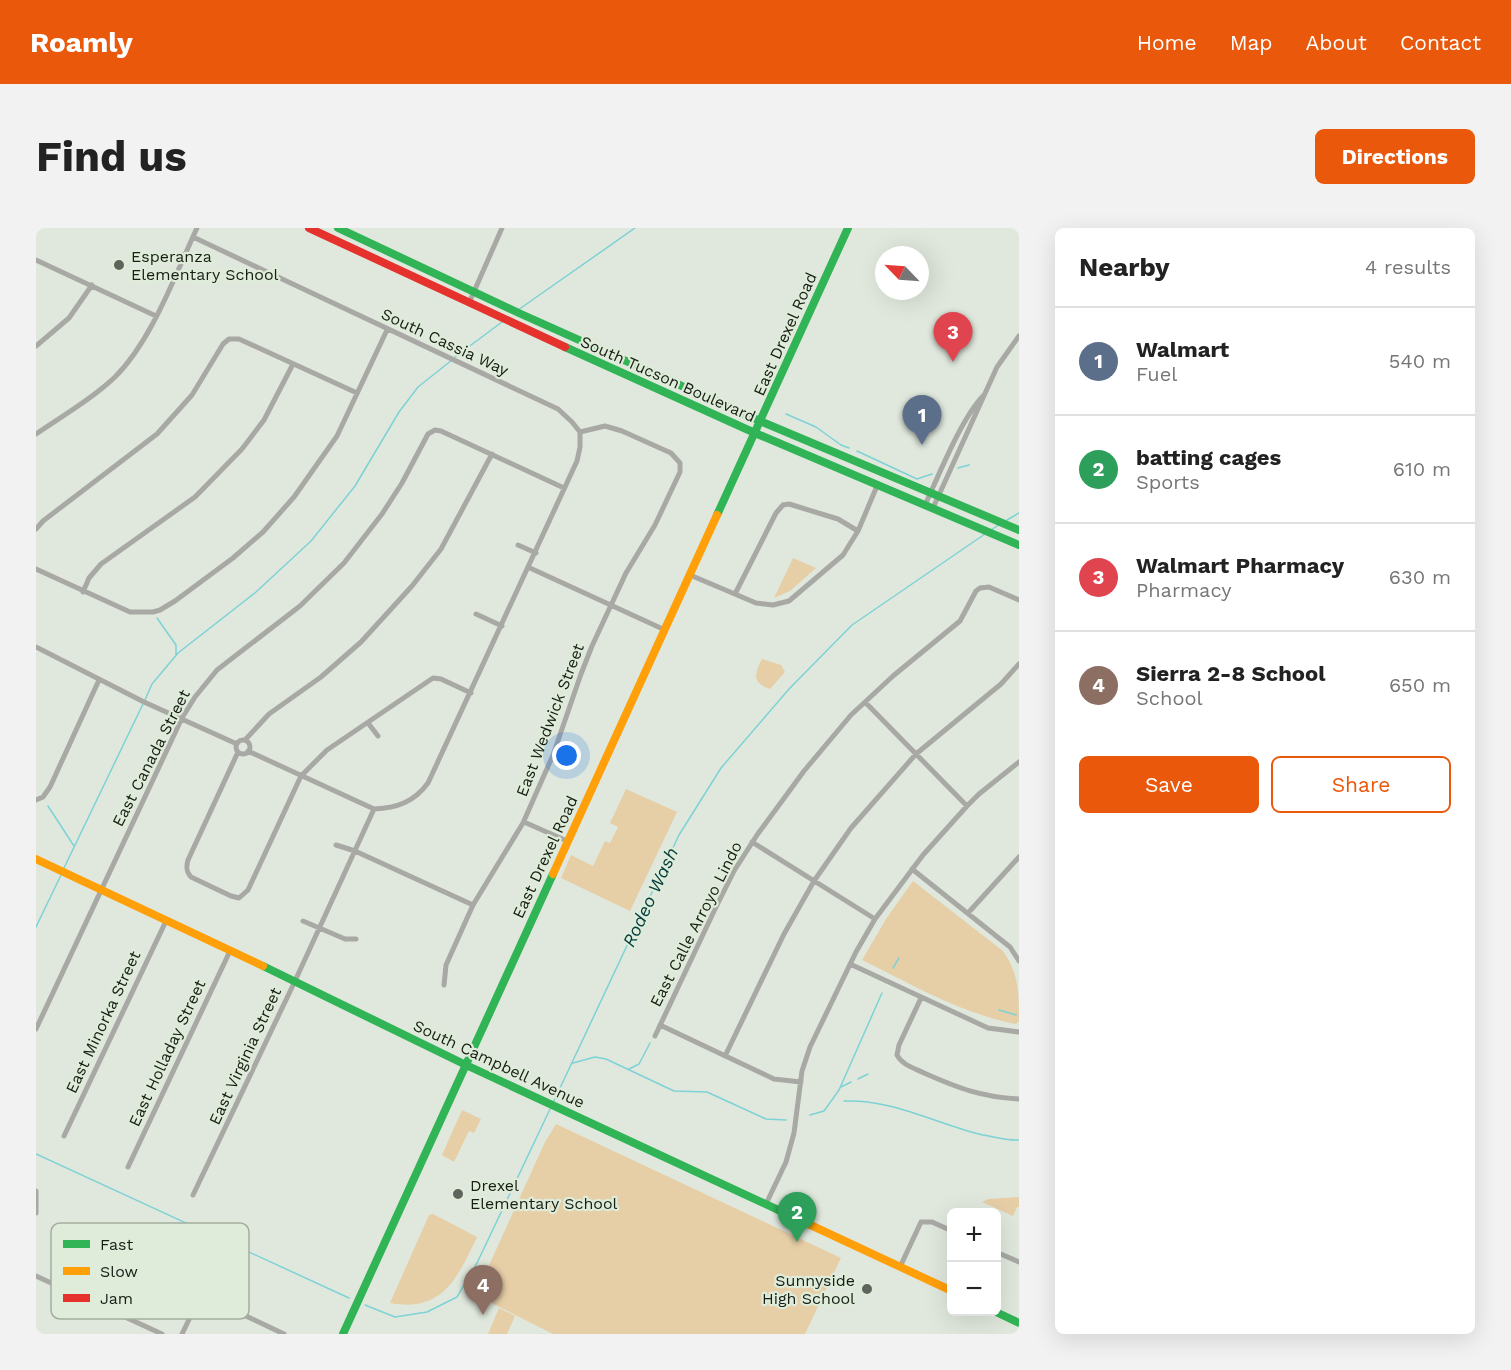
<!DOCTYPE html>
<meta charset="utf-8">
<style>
body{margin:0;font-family:"Work Sans",sans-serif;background:#f2f2f2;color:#222}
.controls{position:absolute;right:18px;bottom:18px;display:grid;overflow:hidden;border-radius:9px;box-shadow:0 6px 24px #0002}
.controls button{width:54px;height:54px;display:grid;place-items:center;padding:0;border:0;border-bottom:2px solid #e0e0e0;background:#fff;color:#222;font:30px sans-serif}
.compass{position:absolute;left:839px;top:18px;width:54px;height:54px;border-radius:50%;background:#fff;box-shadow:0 6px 24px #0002;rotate:295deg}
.you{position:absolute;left:531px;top:528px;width:21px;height:21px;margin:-15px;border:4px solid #fff;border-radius:50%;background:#1a73e8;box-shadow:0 0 0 9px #1a73e833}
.badge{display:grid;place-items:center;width:39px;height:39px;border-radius:50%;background:#ea580c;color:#fff;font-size:20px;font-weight:700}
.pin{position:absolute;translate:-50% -50px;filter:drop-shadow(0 2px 3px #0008)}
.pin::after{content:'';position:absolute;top:32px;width:21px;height:18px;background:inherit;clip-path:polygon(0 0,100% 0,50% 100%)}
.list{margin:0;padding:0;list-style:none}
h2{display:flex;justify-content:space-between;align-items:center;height:78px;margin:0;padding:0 24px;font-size:26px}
h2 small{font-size:20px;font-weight:400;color:#767676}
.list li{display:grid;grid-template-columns:39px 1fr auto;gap:18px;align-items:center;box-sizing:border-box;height:108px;padding:0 24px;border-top:2px solid #e0e0e0}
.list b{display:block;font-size:22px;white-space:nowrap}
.list p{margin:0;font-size:20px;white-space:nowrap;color:#767676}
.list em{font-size:20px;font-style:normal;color:#767676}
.actions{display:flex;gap:12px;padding:18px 24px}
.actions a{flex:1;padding:14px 0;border:2px solid #ea580c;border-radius:9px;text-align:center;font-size:21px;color:#ea580c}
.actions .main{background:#ea580c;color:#fff}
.map{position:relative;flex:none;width:983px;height:1106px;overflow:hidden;border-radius:9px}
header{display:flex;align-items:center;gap:36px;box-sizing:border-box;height:84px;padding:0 30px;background:#ea580c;color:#fff}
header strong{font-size:28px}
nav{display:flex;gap:33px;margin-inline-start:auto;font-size:21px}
.intro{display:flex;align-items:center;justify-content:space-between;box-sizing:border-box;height:144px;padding:0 36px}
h1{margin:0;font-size:42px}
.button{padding:15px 27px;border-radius:9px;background:#ea580c;color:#fff;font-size:21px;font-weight:700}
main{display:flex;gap:36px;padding:0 36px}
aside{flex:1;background:#fff;border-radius:9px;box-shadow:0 6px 24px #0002}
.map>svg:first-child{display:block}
.green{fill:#e6cea7}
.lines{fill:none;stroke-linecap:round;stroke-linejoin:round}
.stream{stroke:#7dd2d5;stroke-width:1.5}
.street{stroke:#a8a8a4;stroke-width:5}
.fast{stroke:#30b455;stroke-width:8}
.slow{stroke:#ff9f0a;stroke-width:8}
.jam{stroke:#e5322d;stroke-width:8}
.poi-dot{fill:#5e645c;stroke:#deecd9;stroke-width:2}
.labels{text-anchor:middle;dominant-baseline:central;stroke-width:4.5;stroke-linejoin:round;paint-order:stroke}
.poi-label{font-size:16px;fill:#181d16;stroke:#deecd9;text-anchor:start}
.street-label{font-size:16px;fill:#181d16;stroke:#deecd9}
.water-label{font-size:18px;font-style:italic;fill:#013b3e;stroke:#deecd9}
.key{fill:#deecd9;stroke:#a3ae9e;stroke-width:1.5}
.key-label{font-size:16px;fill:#181d16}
</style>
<header>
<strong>Roamly</strong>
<nav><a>Home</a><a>Map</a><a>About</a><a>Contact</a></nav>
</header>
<div class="intro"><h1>Find us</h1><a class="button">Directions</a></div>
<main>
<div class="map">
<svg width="983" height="1106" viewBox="0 0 983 1106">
<rect width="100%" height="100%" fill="#e0e8dd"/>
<!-- green -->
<path class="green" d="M757,330L780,340L754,363L738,370Z
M726,431L745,437L749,444L734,461C716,455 718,446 726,431Z
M590,561L641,584L594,683L525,650L535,627L557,638L569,613L574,615L582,599L574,595Z
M877,653L967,723C983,746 983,765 983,793L980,796C926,786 875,756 826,732L850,691Z
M426,882L445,891L438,905L433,903L418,934L406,927Z
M520,896L805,1030L769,1106H517L438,1066L450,1044L509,914Z
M983,969V979H981L977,988L946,974L952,971Z
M397,986L441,1009C422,1049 407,1085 354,1075L393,987Z
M463,1080L479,1088L471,1106H452Z"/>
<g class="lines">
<!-- stream -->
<path class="stream" d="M482,82L599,0
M419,129L466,94
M750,186L780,199L805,217L813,220
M821,223L881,251L896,246
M922,240L933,237
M971,292L983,285
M955,302L964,296
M121,390L140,417V427
M109,472L116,456L142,425L220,364L275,313L319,258L363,184L382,159L416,132
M12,578L38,618
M28,640L107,476
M0,699L25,647
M857,740L863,730
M963,782L980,787
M537,835L559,829L570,831L638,863L671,864L730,891L750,892
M593,841L603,836L614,815
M822,851L832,846
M805,859L815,854
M808,873C857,871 900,896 947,907C959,909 971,913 983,912
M517,875L643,607L685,540L753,461L816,397L949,306
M774,887L788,883L803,862L846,765
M0,926L313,1070
M329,1077L359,1089L391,1084L421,1069L441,1035L515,879"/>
<!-- street -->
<path class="street" d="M157,9L522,181L536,194L544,204L569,198L586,203L635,225L644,235V244L619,297L590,345L556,418L545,446L517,527L487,595L437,677L410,737L408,757
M0,32L120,88
M433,75L466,0
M0,118L33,90L56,57
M0,206C26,188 56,171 79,149C116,112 139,47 161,0
M747,277L753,276L802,291L822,303
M889,277C903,247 925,191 947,168
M897,280L961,139L983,108
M0,301L7,293L121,206L156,167L187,116L193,111H203L321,165
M482,317L500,325
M494,340L629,402
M0,341L94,384H117L124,382L139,373L197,330L227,304L258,269L301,208L351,102
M654,347L720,375L737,377L753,373L807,327L822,303L841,258
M944,360L953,359L983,372
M47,364L53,350L65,336L159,269L206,221L228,192L257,136
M699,366L740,285L747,277
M440,386L466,398
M0,419L108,474L201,516
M829,474L931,578
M332,495L342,508
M209,512L233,486L285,449L325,414L376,358L405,321L456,226
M200 519a7 7 0 1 1 14 0a7 7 0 1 1-14 0Z
M212,523L338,581C361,580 378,574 392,555L541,233L544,219V204
M202,524L152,632C150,639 150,644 155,649L195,668L203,670L212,662L265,548L291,522L397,450L405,451L435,465
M0,572L7,569L14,559L63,452
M488,594L531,613
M716,614L839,691
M300,617L319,623L437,677
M876,641L974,719L983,733
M932,685L983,629
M267,693L309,711H320
M814,736L952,800L983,804
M624,797L738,851L765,854
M0,801L146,490L159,469L181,442L264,378L308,335L346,286L366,255L392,206L399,202L405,203L528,260
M619,808L680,679L698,643L721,607L768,543L815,487L857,448L924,393L940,363L944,360
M861,827C866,837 878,840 888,845C922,860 945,869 983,871
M861,827L863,817L885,770
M689,828L748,706L778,653L815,600L880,526L965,456L983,436
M28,908L130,693
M92,939L194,723
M157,967L259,753L338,581
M730,976L750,934L758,905L766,843L774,819L820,724L839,691L887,627L931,578L943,566L983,534
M0,985V963
M960,1024L983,1034
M864,1039L885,994H896L916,1003
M0,1048L126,1106
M32,1062L55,1012L70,998
M166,1071H174L248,1106
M87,1088L113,1033L111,1020
M146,1106L160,1077L166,1071"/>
<!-- fast -->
<path class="fast" d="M302,0L485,86L724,193L983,302
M529,119L719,205L983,317
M681,287L812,0
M227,738L430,837L753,987
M960,1084L983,1095
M307,1106L517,646"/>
<!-- slow -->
<path class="slow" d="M0,631L227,738
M517,646L681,287
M753,987L916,1063"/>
<!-- jam -->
<path class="jam" d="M273,0L529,119"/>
</g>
<!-- markers -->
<g class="poi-dot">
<circle cx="83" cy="37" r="6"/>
<circle cx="422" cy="966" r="6"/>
<circle cx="831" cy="1061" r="6"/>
</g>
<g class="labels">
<!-- poi labels -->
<g class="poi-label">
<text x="95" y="28">Esperanza<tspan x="95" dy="18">Elementary School</tspan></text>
<text x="434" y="957">Drexel<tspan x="434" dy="18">Elementary School</tspan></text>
<text x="819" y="1052" text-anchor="end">Sunnyside<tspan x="819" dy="18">High School</tspan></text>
</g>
<!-- street labels -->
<g class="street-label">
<text transform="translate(749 106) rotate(-66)">East Drexel Road</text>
<text transform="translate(409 114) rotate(25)">South Cassia Way</text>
<text transform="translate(632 151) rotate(24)">South Tucson Boulevard</text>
<text transform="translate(514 492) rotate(-69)">East Wedwick Street</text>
<text transform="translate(115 530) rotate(-63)">East Canada Street</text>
<text transform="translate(509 629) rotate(-65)">East Drexel Road</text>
<text transform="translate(660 696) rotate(-63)">East Calle Arroyo Lindo</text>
<text transform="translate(67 794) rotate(-65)">East Minorka Street</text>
<text transform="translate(131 825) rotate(-65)">East Holladay Street</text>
<text transform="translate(209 828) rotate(-65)">East Virginia Street</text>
<text transform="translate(463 836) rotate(25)">South Campbell Avenue</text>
</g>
<!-- water labels -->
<g class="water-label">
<text transform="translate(614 669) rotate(-65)">Rodeo Wash</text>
</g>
</g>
<!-- legend -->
<rect x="15" y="995" width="198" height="96" rx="9" class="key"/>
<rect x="27" y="1012" width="27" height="8" fill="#30b455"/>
<rect x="27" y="1039" width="27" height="8" fill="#ff9f0a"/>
<rect x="27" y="1066" width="27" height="8" fill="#e5322d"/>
<g class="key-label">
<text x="64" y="1022">Fast</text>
<text x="64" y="1049">Slow</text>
<text x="64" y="1076">Jam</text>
</g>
</svg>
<div class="controls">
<button>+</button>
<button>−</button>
</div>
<svg class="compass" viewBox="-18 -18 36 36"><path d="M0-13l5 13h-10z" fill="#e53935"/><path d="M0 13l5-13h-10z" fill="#767676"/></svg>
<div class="you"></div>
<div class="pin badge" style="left:886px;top:217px;background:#5c6f8a">1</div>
<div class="pin badge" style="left:761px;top:1014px;background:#2e9e5b">2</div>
<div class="pin badge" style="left:917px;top:134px;background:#e0444e">3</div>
<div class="pin badge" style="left:447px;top:1087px;background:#8d6e63">4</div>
</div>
<aside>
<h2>Nearby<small>4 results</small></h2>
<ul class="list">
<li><span class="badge" style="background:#5c6f8a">1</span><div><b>Walmart</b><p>Fuel</p></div><em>540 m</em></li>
<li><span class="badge" style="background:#2e9e5b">2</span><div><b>batting cages</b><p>Sports</p></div><em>610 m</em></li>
<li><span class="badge" style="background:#e0444e">3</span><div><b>Walmart Pharmacy</b><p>Pharmacy</p></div><em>630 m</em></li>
<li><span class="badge" style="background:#8d6e63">4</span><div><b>Sierra 2-8 School</b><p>School</p></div><em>650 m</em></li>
</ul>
<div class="actions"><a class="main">Save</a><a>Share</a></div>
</aside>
</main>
